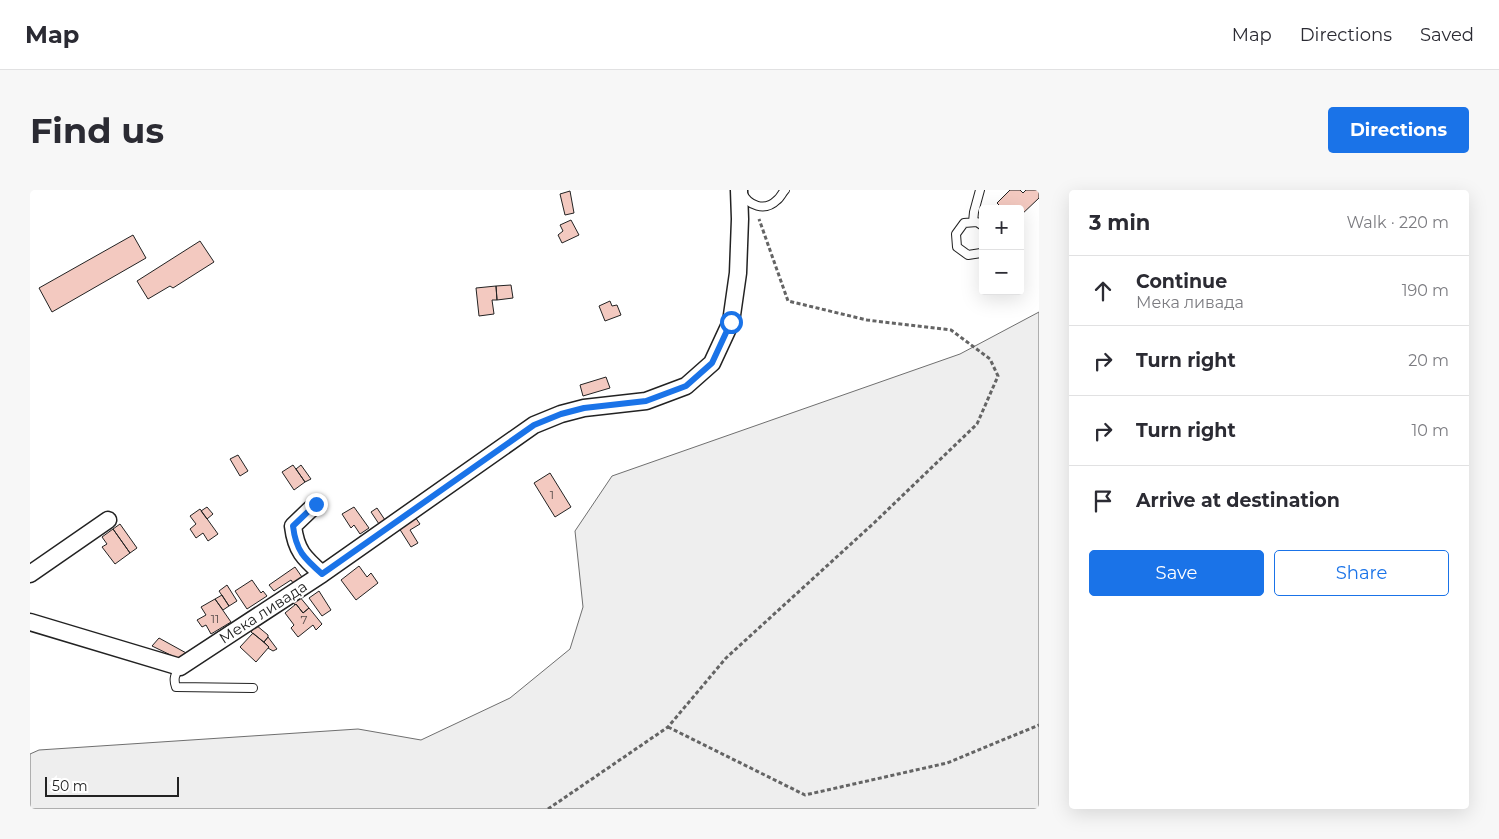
<!DOCTYPE html>
<meta charset="utf-8">
<style>
body{margin:0;font-family:Montserrat,sans-serif;background:#f7f7f7;color:#2b2b33}
.controls{position:absolute;right:15px;top:15px;display:grid;overflow:hidden;border-radius:5px;box-shadow:0 5px 20px #0002}
.controls button{width:45px;height:45px;display:grid;place-items:center;padding:0;border:0;border-bottom:1px solid #e1e1e2;background:#fff;color:#2b2b33;font:25px sans-serif}
.scale{position:absolute;left:15px;bottom:12px;width:134px;box-sizing:border-box;padding-left:5px;border:2px solid #222;border-top:0;font-size:14px;line-height:18px;white-space:nowrap;color:#222;-webkit-text-stroke:4px #fff;paint-order:stroke}
.stop{position:absolute;width:15px;height:15px;margin:-11px;border:4px solid #1a73e8;border-radius:50%;background:#fff}
.stop.end{background:#1a73e8;border-color:#fff;box-shadow:0 1px 5px #0008}
.list{margin:0;padding:0;list-style:none}
h2{display:flex;justify-content:space-between;align-items:center;height:65px;margin:0;padding:0 20px;font-size:21px}
h2 small{font-size:16px;font-weight:400;color:#7c7c81}
.list li{display:grid;grid-template-columns:32px 1fr auto;gap:15px;align-items:center;box-sizing:border-box;height:70px;padding:0 20px;border-top:1px solid #e1e1e2}
.list b{display:block;font-size:19px;white-space:nowrap}
.list p{margin:0;font-size:16px;white-space:nowrap;color:#7c7c81}
.list em{font-size:16px;font-style:normal;color:#7c7c81}
.actions{display:flex;gap:10px;padding:15px 20px}
.actions a{flex:1;padding:11px 0;border:1px solid #1a73e8;border-radius:5px;text-align:center;font-size:18px;color:#1a73e8}
.actions .main{background:#1a73e8;color:#fff}
.icon{flex:none;width:28px;height:28px;fill:none;stroke:currentColor;stroke-width:2;stroke-linecap:round;stroke-linejoin:round}
.map{position:relative;flex:none;width:1009px;height:619px;overflow:hidden;border-radius:5px}
header{display:flex;align-items:center;gap:30px;box-sizing:border-box;height:70px;padding:0 25px;background:#fff;border-bottom:1px solid #e1e1e2}
header strong{font-size:24px}
nav{display:flex;gap:28px;margin-inline-start:auto;font-size:18px}
.intro{display:flex;align-items:center;justify-content:space-between;box-sizing:border-box;height:120px;padding:0 30px}
h1{margin:0;font-size:35px}
.button{padding:12px 22px;border-radius:5px;background:#1a73e8;color:#fff;font-size:18px;font-weight:700}
main{display:flex;gap:30px;padding:0 30px}
aside{flex:1;background:#fff;border-radius:5px;box-shadow:0 5px 20px #0002}
.map>svg:first-child{display:block}
.green{fill:#eee;stroke:#6f6f6f}
.building{fill:#f3c9c0;stroke:#222}
.lines{fill:none;stroke-linecap:round;stroke-linejoin:round}
.service-casing{stroke:#222;stroke-width:10}
.minor-casing{stroke:#222;stroke-width:19}
.path{stroke:#646464;stroke-width:3;stroke-dasharray:4 2.5;stroke-linecap:butt}
.service{stroke:#fff;stroke-width:8}
.minor{stroke:#fff;stroke-width:16}
.route{stroke:#1a73e8;stroke-width:6}
.labels{text-anchor:middle;dominant-baseline:central;stroke-width:4;stroke-linejoin:round;paint-order:stroke}
.number-label{font-size:12px;fill:#564c4a}
.street-label{font-size:15px;fill:#222;stroke:#fff}
</style>
<header>
<strong>Map</strong>
<nav><a>Map</a><a>Directions</a><a>Saved</a></nav>
</header>
<div class="intro"><h1>Find us</h1><a class="button">Directions</a></div>
<main>
<div class="map">
<svg width="1009" height="619" viewBox="0 0 1009 619">
<rect width="100%" height="100%" fill="#fff"/>
<!-- green -->
<path class="green" d="M1009,122V619H0V564L9,560L328,539L391,550L480,508L540,459L553,417L545,341L582,286L930,164Z"/>
<!-- building -->
<path class="building" d="M980,0H990L993,3L996,0H1009V8L990,26V19H973L967,13Z
M540,1L544,23L535,25L530,4Z
M541,30L549,45L532,53L528,45L533,41L530,35Z
M103,45L116,68L22,122L9,98Z
M170,51L184,72L143,98L140,96L118,109L107,91Z
M481,95L483,108L467,110L466,96Z
M466,96L467,110H462L464,124L449,126L446,98Z
M580,111L582,116L587,115L591,125L575,131L569,116Z
M576,187L580,198L553,206L550,195Z
M208,265L218,281L210,286L200,269Z
M263,275L275,292L264,300L252,282Z
M271,275L281,289L275,292L266,279Z
M520,283L541,317L525,327L504,293Z
M177,317L183,324L177,329L171,321Z
M324,317L339,338L330,344L324,335L321,338L312,324Z
M347,318L355,330L349,334L341,322Z
M170,319L188,344L178,351L173,343L166,348L160,339L166,334L160,326Z
M385,327L390,334L380,340L388,353L381,357L369,338Z
M90,334L107,358L100,363L83,339Z
M83,339L100,363L85,374L72,357L77,354L72,347Z
M329,376L337,387L341,383L348,393L326,410L311,390Z
M265,377L274,390L265,396L261,390L244,401L239,395Z
M222,390L231,403L233,401L237,406L217,419L205,401Z
M197,395L207,411L199,416L189,401Z
M289,401L301,420L292,426L279,408Z
M192,405L199,416L193,420L185,409Z
M269,406L279,418L273,423L266,414L265,415L262,411Z
M185,409L201,432L181,444L176,435L172,437L167,430L176,425L171,417Z
M266,414L273,423L279,418L292,434L286,440L283,435L268,447L261,438L264,435L255,423Z
M226,435L238,445V447L234,452L221,442Z
M223,443L239,457L226,472L210,457Z
M238,447L247,459L243,461L238,458L239,457L234,452Z
M129,448L158,464L153,471L122,456Z"/>
<g class="lines">
<defs>
<path id="service" d="M712,2C718,16 735,22 747,10C750,8 752,3 755,0
M943,32L944,22L950,0
M953,36L947,32L934,33L926,44L927,57L938,65L951,63L953,61
M150,477C145,484 143,489 146,497L223,498"/>
<path id="minor" d="M286,314L263,336C266,361 274,368 292,384
M0,384L78,330
M0,432L150,477L292,384L504,235L531,224L554,218L616,211L656,196L682,173L701,132L708,83L710,29L709,0"/>
</defs>
<!-- service casing -->
<use href="#service" class="service-casing"/>
<!-- minor casing -->
<use href="#minor" class="minor-casing"/>
<!-- path -->
<path class="path" d="M638,537L775,605L917,573L1009,535
M518,619L638,537L696,468L845,332L947,234L968,186L960,169L921,140L837,130L758,111L729,29"/>
<!-- service -->
<use href="#service" class="service"/>
<!-- minor -->
<use href="#minor" class="minor"/>
</g>
<g class="lines">
<!-- route -->
<path class="route" d="M286,314L263,336C266,361 274,368 292,384L504,235L531,224L554,218L616,211L656,196L682,173L701,132"/>
</g>
<g class="labels">
<!-- number labels -->
<g class="number-label">
<text x="522" y="304">1</text>
<text x="185" y="428">11</text>
<text x="274" y="429">7</text>
</g>
<!-- street labels -->
<g class="street-label">
<text transform="translate(233 422) rotate(-33)">Мека ливада</text>
</g>
</g>
</svg>
<div class="controls">
<button>+</button>
<button>−</button>
</div>
<div class="scale">50 m</div>
<div class="stop" style="left:701px;top:132px"></div>
<div class="stop end" style="left:286px;top:314px"></div>
</div>
<aside>
<h2>3 min<small>Walk · 220 m</small></h2>
<ul class="list">
<li><svg class="icon" aria-label="ahead" viewBox="0 0 24 24"><path d="M12 20V5M6 11l6-6 6 6"/></svg><div><b>Continue</b><p>Мека ливада</p></div><em>190 m</em></li>
<li><svg class="icon" aria-label="right" viewBox="0 0 24 24"><path d="M7 20v-9h11M14 6l5 5-5 5"/></svg><div><b>Turn right</b></div><em>20 m</em></li>
<li><svg class="icon" aria-label="right" viewBox="0 0 24 24"><path d="M7 20v-9h11M14 6l5 5-5 5"/></svg><div><b>Turn right</b></div><em>10 m</em></li>
<li><svg class="icon" aria-label="arrive" viewBox="0 0 24 24"><path d="M6 21V4h12l-3 4 3 4H6"/></svg><div><b>Arrive at destination</b></div></li>
</ul>
<div class="actions"><a class="main">Save</a><a>Share</a></div>
</aside>
</main>
